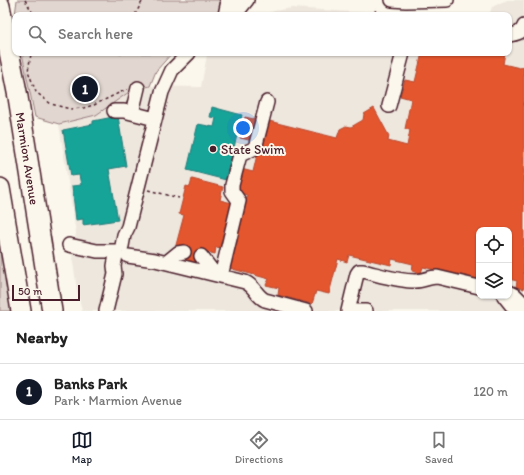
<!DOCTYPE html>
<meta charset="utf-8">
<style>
body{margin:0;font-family:Itim,sans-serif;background:#f2f2f2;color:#222}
.controls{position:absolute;right:12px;bottom:12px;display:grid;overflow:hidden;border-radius:8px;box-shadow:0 1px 3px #0004}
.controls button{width:36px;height:36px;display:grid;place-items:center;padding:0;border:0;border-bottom:1px solid #e0e0e0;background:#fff;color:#222;font:20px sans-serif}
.scale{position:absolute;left:12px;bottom:10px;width:68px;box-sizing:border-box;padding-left:4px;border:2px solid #4a1f2b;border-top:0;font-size:11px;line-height:14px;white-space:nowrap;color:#4a1f2b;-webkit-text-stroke:3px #fbf7ec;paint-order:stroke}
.you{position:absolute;left:243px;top:128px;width:14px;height:14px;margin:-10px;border:3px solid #fff;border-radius:50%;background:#1a73e8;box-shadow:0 0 0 6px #1a73e833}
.badge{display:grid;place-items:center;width:26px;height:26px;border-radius:50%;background:#111827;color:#fff;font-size:13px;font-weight:700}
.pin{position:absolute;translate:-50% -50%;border:2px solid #fff;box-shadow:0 1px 4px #0006}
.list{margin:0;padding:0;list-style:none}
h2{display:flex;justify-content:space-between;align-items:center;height:52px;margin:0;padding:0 16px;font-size:17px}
h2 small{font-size:13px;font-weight:400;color:#767676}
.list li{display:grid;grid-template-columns:26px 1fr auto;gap:12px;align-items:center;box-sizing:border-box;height:56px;padding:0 16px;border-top:1px solid #e0e0e0}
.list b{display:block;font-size:15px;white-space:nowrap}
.list p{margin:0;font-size:13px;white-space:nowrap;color:#767676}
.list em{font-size:13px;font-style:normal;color:#767676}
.icon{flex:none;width:22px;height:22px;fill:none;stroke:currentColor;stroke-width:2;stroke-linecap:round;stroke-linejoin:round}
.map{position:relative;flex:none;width:524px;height:311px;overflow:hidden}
.search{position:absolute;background:#fff;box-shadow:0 1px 3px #0004;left:12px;right:12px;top:12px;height:44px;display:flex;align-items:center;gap:10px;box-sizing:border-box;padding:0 14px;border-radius:8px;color:#767676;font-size:15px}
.sheet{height:108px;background:#fff}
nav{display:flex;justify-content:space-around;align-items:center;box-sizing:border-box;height:56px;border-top:1px solid #e0e0e0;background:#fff;font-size:11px;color:#767676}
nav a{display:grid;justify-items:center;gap:2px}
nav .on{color:#111827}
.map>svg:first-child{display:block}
.built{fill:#eee7de;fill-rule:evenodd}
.green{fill:#e2d7d0;stroke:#967b7e}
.shops{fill:#e4572e;stroke:#b6462d}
.public{fill:#17a398;stroke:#267b77}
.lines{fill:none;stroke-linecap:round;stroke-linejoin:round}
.minor-casing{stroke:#4a1f2b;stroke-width:16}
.highway-casing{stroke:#4a1f2b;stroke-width:22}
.path{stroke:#4a1f2b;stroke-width:1.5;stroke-dasharray:3 3;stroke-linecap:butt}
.minor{stroke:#fbf7ec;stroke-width:13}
.highway{stroke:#fbf7ec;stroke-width:19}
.poi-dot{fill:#4a1f2b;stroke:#fbf7ec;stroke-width:1.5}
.labels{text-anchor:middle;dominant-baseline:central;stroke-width:4;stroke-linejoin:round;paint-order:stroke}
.poi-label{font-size:13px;fill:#4a1f2b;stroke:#fbf7ec;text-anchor:start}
.street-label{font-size:13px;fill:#4a1f2b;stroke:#fbf7ec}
</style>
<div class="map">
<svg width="524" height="311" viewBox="0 0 524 311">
<rect width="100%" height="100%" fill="#fbf7ec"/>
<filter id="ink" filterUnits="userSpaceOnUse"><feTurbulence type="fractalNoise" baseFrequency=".025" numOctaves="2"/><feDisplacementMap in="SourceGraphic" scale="8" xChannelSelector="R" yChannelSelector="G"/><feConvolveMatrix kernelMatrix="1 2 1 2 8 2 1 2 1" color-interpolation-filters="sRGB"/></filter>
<g filter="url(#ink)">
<!-- built -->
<path class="built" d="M507,0H524V311H82L77,290L72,255L76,233L59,124L96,115L129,92L150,86L201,87L207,55L209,53H509V15H489L492,7ZM479,230H509V296H479Z
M292,8L351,12L401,15H265L274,11Z"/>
<!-- green -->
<path class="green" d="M17,0H218L224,7L215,15H15Z
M22,53H172L156,71L150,86L129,92L96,115L59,124L35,117Z
M0,244L16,311H0Z"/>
<!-- shops -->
<path class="shops" d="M422,53H505L503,64L520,68L524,66V289L516,287L517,281L509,279V230H479V271L477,280L423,267L421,273L412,271L413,264L392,259L391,265L349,255L347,262L338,259L329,294L316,291L312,304L278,295L279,288L266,285L269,279L229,268L247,195L236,192L241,169L253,172L265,120L337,138L340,129L346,126L351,127L363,120L364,114L374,108L389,136L388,141L407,146L410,130L405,129L411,99L400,96L405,80L415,82Z
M245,117L258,120L253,141L240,138Z
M192,179L223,187L220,200L232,203L221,248L216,247L215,254L202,251L199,265L182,261L185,247L176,245L184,215L179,214L186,186L190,187Z"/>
<!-- public -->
<path class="public" d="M212,107L242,115L226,180L187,170L198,124L214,127L216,118L210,117Z
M118,116L126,166L109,169L118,220L83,225V219L76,220L72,186L81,185L79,175L71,176L63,130L93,124V121Z"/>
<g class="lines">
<defs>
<path id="minor" d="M227,0C234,4 241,5 247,0
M392,0L406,1L447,0
M225,15L228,1
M235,15L247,0
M509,35C516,34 522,33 524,26
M389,106L403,53
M114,111H124L155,119
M132,113L138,88
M69,245L97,251H116
M122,246L124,235L128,227L162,92L172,70L189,53
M128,256L155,260L245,282C255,286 256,296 265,300L306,311
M201,256L215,274
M167,262L178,253L184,252
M221,276L239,201L232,191V185L240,155L255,148L267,102
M509,292L515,295L524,304L522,311
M504,296L516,311
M106,311L115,274L114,266L116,255
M348,311L357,274L359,271H363C380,275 397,281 415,281C423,281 429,277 437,277L479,287
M355,311H366"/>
<g id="highway">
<path id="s1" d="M0,6L18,97L52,311"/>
<path d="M0,188L21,311"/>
</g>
</defs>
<!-- minor casing -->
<use href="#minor" class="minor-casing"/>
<!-- highway casing -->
<use href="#highway" class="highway-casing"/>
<!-- path -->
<path class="path" d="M25,0L34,15
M375,13L376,7
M135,15L143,0
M36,53L31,54L28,71L36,92L51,104L70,109L83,108L94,105L127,89
M148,190L179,198"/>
<!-- minor -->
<use href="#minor" class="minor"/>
<!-- highway -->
<use href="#highway" class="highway"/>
</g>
</g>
<!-- markers -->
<circle class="poi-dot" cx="213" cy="149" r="4"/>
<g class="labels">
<!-- poi labels -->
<g class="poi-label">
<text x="221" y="149">State Swim</text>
</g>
<!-- street labels -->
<g class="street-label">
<text stroke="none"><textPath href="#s1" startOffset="155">Marmion Avenue</textPath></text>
</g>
</g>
</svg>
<div class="controls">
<button><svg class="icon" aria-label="locate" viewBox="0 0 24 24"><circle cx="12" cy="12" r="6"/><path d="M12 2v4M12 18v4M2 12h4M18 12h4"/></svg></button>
<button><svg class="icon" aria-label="layers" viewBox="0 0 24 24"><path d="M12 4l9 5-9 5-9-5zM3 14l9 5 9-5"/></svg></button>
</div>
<div class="scale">50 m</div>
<div class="you"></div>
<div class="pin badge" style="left:85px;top:89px">1</div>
<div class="search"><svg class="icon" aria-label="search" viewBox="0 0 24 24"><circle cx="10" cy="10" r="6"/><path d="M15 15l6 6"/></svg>Search here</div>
</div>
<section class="sheet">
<h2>Nearby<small></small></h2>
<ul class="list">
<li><span class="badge">1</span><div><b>Banks Park</b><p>Park · Marmion Avenue</p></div><em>120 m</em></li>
</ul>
</section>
<nav>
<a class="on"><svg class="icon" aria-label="map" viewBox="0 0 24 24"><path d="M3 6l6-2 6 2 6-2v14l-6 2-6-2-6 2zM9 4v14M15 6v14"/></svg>Map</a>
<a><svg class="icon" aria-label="directions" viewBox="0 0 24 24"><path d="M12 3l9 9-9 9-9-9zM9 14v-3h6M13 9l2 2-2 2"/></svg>Directions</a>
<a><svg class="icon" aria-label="saved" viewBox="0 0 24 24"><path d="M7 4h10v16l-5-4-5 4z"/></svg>Saved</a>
</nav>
